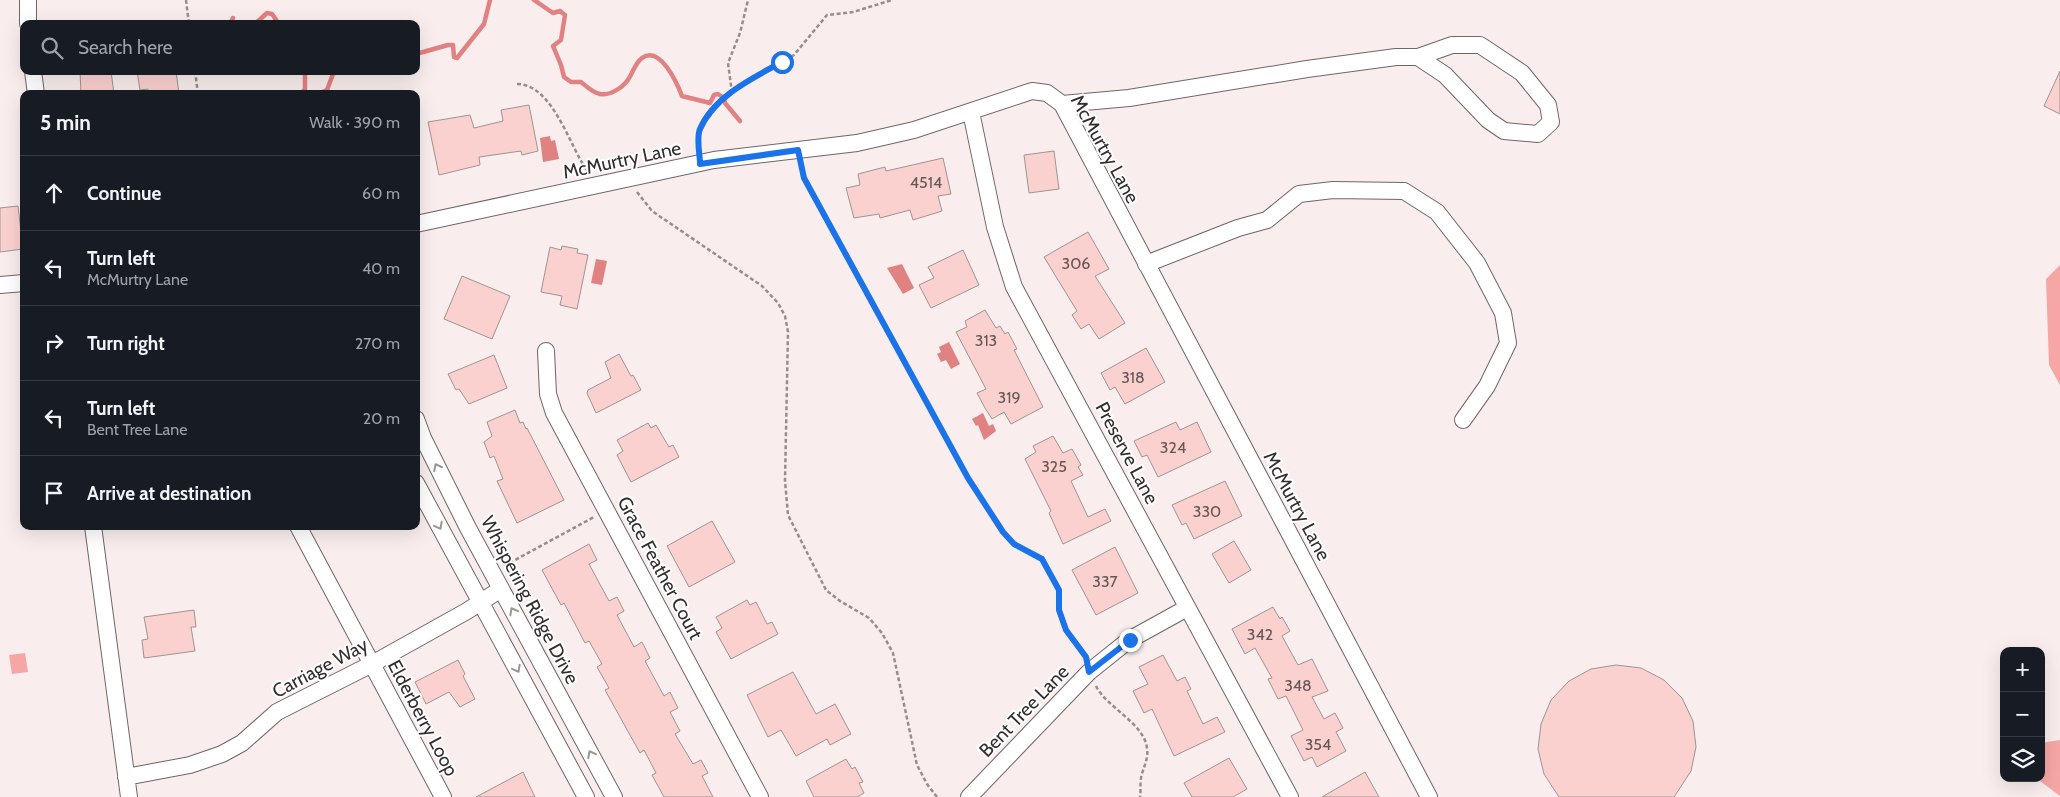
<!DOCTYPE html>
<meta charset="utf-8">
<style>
body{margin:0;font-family:Cabin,sans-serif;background:#242831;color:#f1f3f6}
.controls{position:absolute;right:15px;bottom:15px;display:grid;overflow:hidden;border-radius:10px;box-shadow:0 5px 20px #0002}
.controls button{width:45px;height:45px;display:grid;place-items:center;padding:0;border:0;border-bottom:1px solid #363941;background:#171b24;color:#f1f3f6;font:25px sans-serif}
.stop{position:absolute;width:15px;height:15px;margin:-11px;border:4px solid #1a73e8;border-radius:50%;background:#fff}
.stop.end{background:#1a73e8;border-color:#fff;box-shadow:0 1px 5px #0008}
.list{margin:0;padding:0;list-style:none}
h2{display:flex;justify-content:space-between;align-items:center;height:65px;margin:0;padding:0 20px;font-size:21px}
h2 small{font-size:16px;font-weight:400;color:#9ea1a6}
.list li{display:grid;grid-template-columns:32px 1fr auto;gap:15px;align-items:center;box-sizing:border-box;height:75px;padding:0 20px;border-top:1px solid #363941}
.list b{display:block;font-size:19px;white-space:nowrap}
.list p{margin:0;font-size:16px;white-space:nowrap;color:#9ea1a6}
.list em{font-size:16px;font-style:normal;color:#9ea1a6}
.icon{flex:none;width:28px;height:28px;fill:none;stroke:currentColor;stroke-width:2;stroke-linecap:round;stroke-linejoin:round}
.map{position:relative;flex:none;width:2060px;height:797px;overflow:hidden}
.search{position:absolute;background:#171b24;box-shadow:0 5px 20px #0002;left:20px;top:20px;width:400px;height:55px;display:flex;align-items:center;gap:12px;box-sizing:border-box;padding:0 18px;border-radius:10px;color:#9ea1a6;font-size:19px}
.panel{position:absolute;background:#171b24;box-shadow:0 5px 20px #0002;left:20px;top:90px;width:400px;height:440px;border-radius:10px}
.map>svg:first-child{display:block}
.green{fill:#f6a7a5}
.water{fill:#e08281}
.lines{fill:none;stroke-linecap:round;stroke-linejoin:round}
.stream{stroke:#e08281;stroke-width:4.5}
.building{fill:#fad1cf;stroke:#9f9493}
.minor-casing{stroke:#706666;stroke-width:18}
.path{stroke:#968e8e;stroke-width:2.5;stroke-dasharray:4 2.5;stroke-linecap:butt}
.minor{stroke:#fff;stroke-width:16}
.oneway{stroke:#999696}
.route{stroke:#1a73e8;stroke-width:6}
.labels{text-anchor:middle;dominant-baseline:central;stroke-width:4;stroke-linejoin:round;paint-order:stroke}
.number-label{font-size:16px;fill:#655756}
.street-label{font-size:19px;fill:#332e2e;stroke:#fff}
</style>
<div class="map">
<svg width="2060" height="797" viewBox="0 0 2060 797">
<rect width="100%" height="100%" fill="#f9eded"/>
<!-- green -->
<path class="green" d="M2060,265V385L2049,365L2046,279Z
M25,653L28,672L12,674L9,655Z
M2060,740V796L2036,778H2041V743Z"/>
<!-- water -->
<path class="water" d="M550,136L551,141L555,140L559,159L543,162L540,138Z
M596,259L607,261L602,285L591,283Z
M902,264L914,288L903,294L887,268Z
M949,342L960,364L951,369L946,360L941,362L937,354L941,352L939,347Z
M983,413L989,426L993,424L996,431L984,440L978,425L976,426L972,419Z"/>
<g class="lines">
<!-- stream -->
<path class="stream" d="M534,0L553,13L560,11L565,15L561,40L553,46L561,65L564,77L571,82H581C586,86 593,93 600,94C609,96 622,88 627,81C633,74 634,64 642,58C660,45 677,83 682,96L710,103L714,95L718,94L724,98L725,103L740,121
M230,24L233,18
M255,24L267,13L272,14L279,24
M416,54L448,45H453L454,57L457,58L484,24L490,0
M301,94L305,89V71
M317,94L327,90L333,74L340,71"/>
</g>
<!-- building -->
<path class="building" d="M80,71H111L114,94H81Z
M137,71H176L179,94H163V91L148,93V89L140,90Z
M2060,71V114L2044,106Z
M529,105L538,151L522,155L521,151L479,157L480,165L439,175L428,122L470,115L474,128L503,121L501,110Z
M1054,151L1059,189L1029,193L1024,155Z
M943,158L951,194L938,196L942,211L913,220L910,210L880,218L879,214L854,218L846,188L860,185L858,174L885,167L886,171Z
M18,206L23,249L0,252V208Z
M1088,232L1109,269L1095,276L1125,323L1099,339L1089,324L1081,329L1072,315L1077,311L1044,257Z
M562,246L578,249L577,253L588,255L577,309L560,305L562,296L541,292L550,247L561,250Z
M963,250L979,285L931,308L919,285L934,278L928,267Z
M462,276L510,296L492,339L444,319Z
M985,310L996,328L1000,326L1005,334L1008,332L1017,349L1014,350L1043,407L1011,424L1004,412L992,419L985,408L977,393L986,389L956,332L967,327L965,321Z
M1146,348L1165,382L1125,404L1115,387L1110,390L1101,373Z
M619,354L631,376L633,375L641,390L596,413L587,393L588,390L611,378L605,362Z
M494,355L507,388L469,404L459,389L456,390L448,374Z
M515,410L520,423L523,422L526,429L527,428L564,500L517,523L497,481L503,479L494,456L490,458L484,442L492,436L487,422Z
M1176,422L1180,430L1197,422L1211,452L1158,477L1147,455L1142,457L1134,441Z
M648,423L651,428L656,425L669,447L673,445L679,457L631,482L617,455L623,451L617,440Z
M1053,436L1063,453L1072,449L1081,465L1078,467L1083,475L1071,481L1088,517L1105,509L1111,521L1063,544L1049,513L1051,511L1025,459L1036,452L1033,446Z
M1225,481L1242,516L1194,539L1186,523L1182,525L1172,505Z
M712,521L735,562L689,587L667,546Z
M1234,541L1251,570L1229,583L1212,554Z
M589,544L597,560L589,564L609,601L617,597L624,611L617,615L634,647L642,642L650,658L645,661L664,696L670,692L678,708L670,712L680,731L675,734L693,764L701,760L708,773L702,776L713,797H664L652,775L656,773L644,750L640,753L605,690L609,688L597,667L602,664L589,641L585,643L564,603L561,605L542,570Z
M1115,547L1138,593L1096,615L1072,570Z
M747,600L750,605L756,602L767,624L772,622L778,634L731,659L716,632L722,628L716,617Z
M1273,607L1280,619L1282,617L1290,631L1282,636L1298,665L1312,659L1328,691L1312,697L1324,719L1335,713L1343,728L1336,732L1346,751L1317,767L1312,757L1304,761L1291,736L1303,730L1286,696L1278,699L1268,679L1272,678L1255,648L1245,654L1232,629Z
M194,610L196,627H191L195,651L144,658L142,640L148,639L144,617Z
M1163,655L1177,681L1185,677L1191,689L1187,691L1203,724L1217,717L1225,732L1174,756L1152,709L1144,713L1133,691L1148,684L1139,667Z
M458,660L465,674L463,676L475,699L460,707L449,692L426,704L415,682Z
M1616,665L1641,668L1664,680L1682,698L1693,721L1696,747L1691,771L1674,797H1559L1544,774L1538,749L1541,724L1551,700L1569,681L1591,669Z
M793,672L816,714L835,704L851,734L830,745L827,739L796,756L781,730L768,737L747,695Z
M1229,758L1247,789L1233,797H1192L1184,783Z
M846,759L852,769L855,767L863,782L859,783L864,793L857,797H814L806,781Z
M523,772L535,797H476Z
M1365,772L1379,797H1322Z"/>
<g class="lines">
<defs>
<path id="minor" d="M28,24V0
M33,71L36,94
M1062,104L1129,98L1307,69L1396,57H1418L1445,75L1488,120L1504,131L1538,134L1551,122L1548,105L1522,73L1480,45H1452L1418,57
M971,112L995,227L1014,287L1290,797
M416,224L714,160L857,143L914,130L1032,91L1047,93L1062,104L1429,797
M1146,264L1238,228L1267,220L1299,194L1333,190L1404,191L1437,212L1477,263L1503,313L1508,343L1487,386L1463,420
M0,285L24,283
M546,351L548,394L554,413L760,797
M416,419L423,438L468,528L614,797
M416,483L586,797
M93,526L129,797
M298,526L443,797
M126,777L190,765L222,754L242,743L277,712L372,664L467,611L501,589
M969,797L1089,672L1129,640L1187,608"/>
</defs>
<!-- minor casing -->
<use href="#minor" class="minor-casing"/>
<!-- path -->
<path class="path" d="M186,0L189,24
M195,71L198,94
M517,84C553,84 570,148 588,172
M732,93L728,63L740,33L748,0
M699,147V130L724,98L751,78L794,55L827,15L853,12L892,0
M801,164L804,178L967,478L1003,532L1014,544L1042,559L1048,570L1059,590V610L1066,630L1085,655
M637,192L652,211L762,286L778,303L785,316L788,332L785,481L788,515L826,590L840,601L869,618L882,633L893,653L917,765L927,784L937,797
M504,566L594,517
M1096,686C1106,707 1144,723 1147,748C1149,759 1143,767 1141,778C1140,784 1141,791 1140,797"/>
<!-- minor -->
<use href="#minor" class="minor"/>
</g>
<!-- one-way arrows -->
<defs><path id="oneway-chevron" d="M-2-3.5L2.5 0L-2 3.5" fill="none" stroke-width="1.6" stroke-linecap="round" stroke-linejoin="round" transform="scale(1.25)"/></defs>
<g class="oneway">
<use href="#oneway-chevron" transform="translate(437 467) rotate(-117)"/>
<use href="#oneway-chevron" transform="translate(439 526) rotate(62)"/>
<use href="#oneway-chevron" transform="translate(513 611) rotate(-118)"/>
<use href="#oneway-chevron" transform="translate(517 669) rotate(62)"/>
<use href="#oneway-chevron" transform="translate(591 754) rotate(-118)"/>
</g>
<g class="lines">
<!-- route -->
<path class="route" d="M782,62C753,78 714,96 700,129C696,138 700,154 700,164L798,150L804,178L968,478L1003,532L1014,544L1042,559L1048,570L1059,590V610L1066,630L1086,657L1089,672L1130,640"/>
</g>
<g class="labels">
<!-- number labels -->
<g class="number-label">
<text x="926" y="182">4514</text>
<text x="1076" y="263">306</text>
<text x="986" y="340">313</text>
<text x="1133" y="377">318</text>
<text x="1009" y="397">319</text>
<text x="1173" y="447">324</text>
<text x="1054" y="466">325</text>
<text x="1207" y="511">330</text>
<text x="1105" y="581">337</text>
<text x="1260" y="634">342</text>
<text x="1298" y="685">348</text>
<text x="1318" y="744">354</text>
</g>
<!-- street labels -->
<g class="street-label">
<text transform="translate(1105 149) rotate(61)">McMurtry Lane</text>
<text transform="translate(622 160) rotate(-12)">McMurtry Lane</text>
<text transform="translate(1127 453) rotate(62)">Preserve Lane</text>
<text transform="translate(1297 506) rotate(62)">McMurtry Lane</text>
<text transform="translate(660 568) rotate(62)">Grace Feather Court</text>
<text transform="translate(530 600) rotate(62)">Whispering Ridge Drive</text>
<text transform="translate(320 668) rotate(-28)">Carriage Way</text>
<text transform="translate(1024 711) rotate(-46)">Bent Tree Lane</text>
<text transform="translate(423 718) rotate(62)">Elderberry Loop</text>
</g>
</g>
</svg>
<div class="controls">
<button>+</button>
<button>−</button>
<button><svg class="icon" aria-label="layers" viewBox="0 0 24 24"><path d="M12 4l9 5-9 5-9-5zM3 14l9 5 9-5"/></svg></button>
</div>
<div class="stop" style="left:782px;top:62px"></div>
<div class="stop end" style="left:1130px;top:640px"></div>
<div class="search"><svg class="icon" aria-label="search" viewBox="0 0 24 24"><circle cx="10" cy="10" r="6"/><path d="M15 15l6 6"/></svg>Search here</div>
<section class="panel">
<h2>5 min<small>Walk · 390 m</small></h2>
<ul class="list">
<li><svg class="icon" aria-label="ahead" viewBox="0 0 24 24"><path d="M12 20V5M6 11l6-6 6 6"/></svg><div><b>Continue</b></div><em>60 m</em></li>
<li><svg class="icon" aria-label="left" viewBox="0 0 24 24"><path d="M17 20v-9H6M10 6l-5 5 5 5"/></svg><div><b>Turn left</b><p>McMurtry Lane</p></div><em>40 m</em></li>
<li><svg class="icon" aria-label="right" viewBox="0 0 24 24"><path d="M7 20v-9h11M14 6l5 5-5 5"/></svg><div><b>Turn right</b></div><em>270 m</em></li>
<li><svg class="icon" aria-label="left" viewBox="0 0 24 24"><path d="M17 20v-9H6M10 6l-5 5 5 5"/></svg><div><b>Turn left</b><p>Bent Tree Lane</p></div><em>20 m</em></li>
<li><svg class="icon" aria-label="arrive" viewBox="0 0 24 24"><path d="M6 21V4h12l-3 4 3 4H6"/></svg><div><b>Arrive at destination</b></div></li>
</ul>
</section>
</div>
